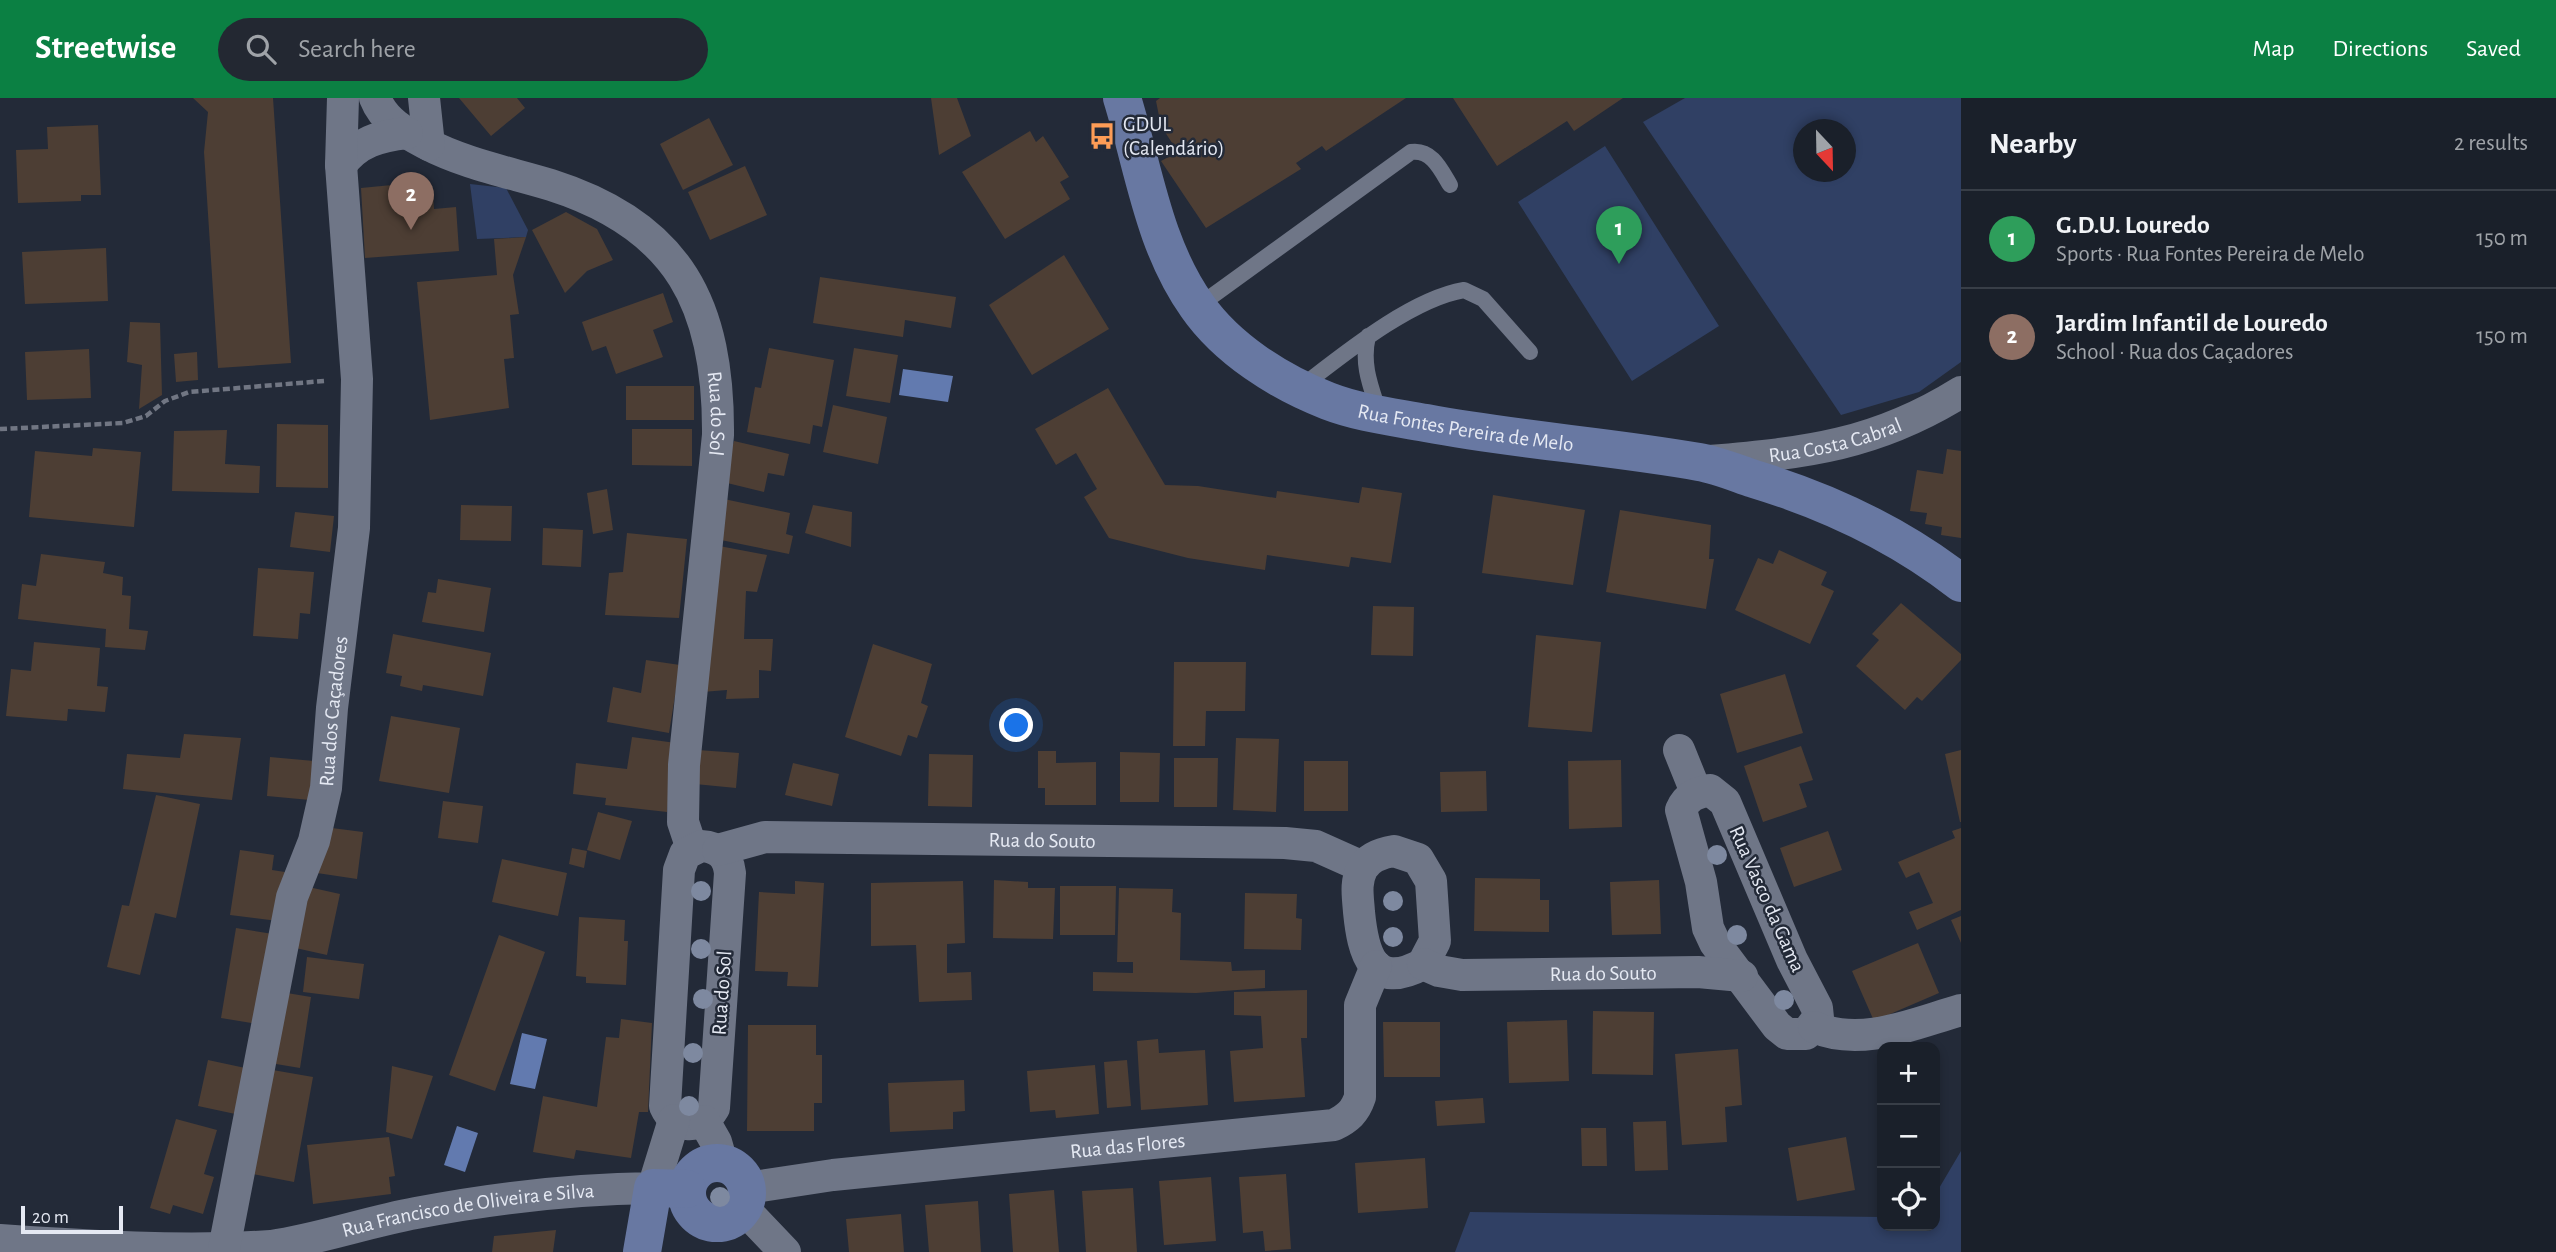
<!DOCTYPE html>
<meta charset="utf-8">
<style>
body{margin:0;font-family:"Alegreya Sans",sans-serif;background:#232832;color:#f1f3f6}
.controls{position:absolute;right:21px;bottom:21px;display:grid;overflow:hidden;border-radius:14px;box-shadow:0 4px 10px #0003}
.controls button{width:63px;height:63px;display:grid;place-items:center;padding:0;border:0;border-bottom:2px solid #383e47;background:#1a202a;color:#f1f3f6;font:35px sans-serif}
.compass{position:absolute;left:1793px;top:21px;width:63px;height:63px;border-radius:50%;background:#1a202a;box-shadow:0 4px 10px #0003;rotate:158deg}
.scale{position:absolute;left:21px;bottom:18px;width:102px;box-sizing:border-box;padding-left:7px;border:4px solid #e5e9f3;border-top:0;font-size:19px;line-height:24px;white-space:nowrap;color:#e5e9f3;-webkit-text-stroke:5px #232a38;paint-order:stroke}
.you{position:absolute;left:1017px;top:628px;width:24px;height:24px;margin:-18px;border:5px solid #fff;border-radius:50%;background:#1a73e8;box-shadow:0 0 0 10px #1a73e833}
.badge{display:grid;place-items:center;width:46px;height:46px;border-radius:50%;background:#0b8043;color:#fff;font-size:23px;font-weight:700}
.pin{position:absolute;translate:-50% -58px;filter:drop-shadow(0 2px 4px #0008)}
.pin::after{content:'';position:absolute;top:37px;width:24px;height:21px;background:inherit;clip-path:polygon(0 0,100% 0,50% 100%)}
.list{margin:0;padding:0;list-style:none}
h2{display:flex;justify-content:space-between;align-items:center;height:91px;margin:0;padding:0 28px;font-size:30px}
h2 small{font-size:23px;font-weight:400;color:#9fa3a8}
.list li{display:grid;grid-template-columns:46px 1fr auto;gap:21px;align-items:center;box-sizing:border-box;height:98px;padding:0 28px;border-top:2px solid #383e47}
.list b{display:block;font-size:26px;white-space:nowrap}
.list p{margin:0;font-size:23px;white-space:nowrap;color:#9fa3a8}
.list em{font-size:23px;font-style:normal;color:#9fa3a8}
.icon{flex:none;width:38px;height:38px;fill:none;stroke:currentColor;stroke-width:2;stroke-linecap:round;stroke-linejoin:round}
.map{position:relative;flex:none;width:1961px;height:1154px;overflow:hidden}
header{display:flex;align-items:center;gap:42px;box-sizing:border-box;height:98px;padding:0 35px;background:#0b8043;color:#fff}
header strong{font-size:33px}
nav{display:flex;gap:38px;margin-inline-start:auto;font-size:24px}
.search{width:490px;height:63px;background:#232832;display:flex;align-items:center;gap:18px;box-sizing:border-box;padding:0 24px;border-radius:38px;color:#9fa3a8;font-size:26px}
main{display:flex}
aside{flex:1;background:#1a202a}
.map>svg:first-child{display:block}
.green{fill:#304064;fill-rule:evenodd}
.water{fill:#627aaf}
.building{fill:#4d3e34}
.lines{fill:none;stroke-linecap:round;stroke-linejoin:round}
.path{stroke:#717683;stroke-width:4.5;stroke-dasharray:7 3.5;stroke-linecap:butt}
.lane{stroke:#6f7687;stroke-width:16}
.street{stroke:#6f7687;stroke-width:32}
.secondary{stroke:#6878a2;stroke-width:38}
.tree{fill:#7e89a0}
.labels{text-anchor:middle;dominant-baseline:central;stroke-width:5;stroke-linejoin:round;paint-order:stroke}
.poi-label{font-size:21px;fill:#e5e9f3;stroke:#232a38;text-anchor:start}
.street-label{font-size:21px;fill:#e5e9f3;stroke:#232a38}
</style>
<header>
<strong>Streetwise</strong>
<div class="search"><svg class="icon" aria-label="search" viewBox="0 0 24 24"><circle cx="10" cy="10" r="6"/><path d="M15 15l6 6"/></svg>Search here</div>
<nav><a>Map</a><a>Directions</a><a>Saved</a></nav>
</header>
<main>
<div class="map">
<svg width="1961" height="1154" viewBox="0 0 1961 1154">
<rect width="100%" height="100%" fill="#232a38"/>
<!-- green -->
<path class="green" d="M1685,0H1961V264L1919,294L1841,317L1643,24ZM1804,32H1846V74H1804Z
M1605,48L1719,228L1632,283L1518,104Z
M470,86L506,90L528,132L526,139L477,141Z
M1961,1053V1154H1455L1470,1114L1882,1119V1128H1935V1097Z"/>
<!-- water -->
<path class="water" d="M903,271L953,278L948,304L899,297Z
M522,935L547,941L535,991L510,986Z
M457,1028L478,1035L465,1074L444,1067Z"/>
<!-- building -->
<path class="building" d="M193,0H273L291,265L218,270L204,54L208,14Z
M459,0H517L525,10L491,38Z
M931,0H957L971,38L939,57Z
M1160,0H1406L1326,53L1322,48L1296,65L1301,71L1206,130L1161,63L1178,54L1161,28L1156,3Z
M1453,0H1623L1574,33L1567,23L1497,68Z
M709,20L733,67L683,92L660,46Z
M98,27L101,97H81V103L18,105L16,52L48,51L47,29Z
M1030,33L1036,44L1043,38L1069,79L1060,84L1070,101L1005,141L962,74Z
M745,68L767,117L710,142L688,94Z
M392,87L393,96L433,93L434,111L456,109L459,153L365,160L361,90Z
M566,114L597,131L613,162L587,173L565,195L532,132Z
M526,139L513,177L519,216L510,217L514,260L504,261L509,310L430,322L417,184L497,177L494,141Z
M106,150L108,203L25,206L22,154Z
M1064,157L1109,231L1032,277L989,207Z
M820,179L956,199L951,230L905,222L903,239L813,225Z
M663,195L673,224L653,232L663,259L616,276L606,248L592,253L582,224Z
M130,224L160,225L162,297L139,311L142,267L127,264Z
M769,250L834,262L822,329L813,327L810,346L747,334L755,289L761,290Z
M854,250L898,257L890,305L846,298Z
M89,251L91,300L27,302L25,254Z
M197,254L198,282L176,284L174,256Z
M626,288H694V322H626Z
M1108,290L1165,387L1198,388L1276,400L1277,393L1359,405L1362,389L1402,395L1391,465L1351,459L1349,469L1267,457L1265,472L1188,460L1109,440L1084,399L1097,391L1076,355L1056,367L1035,331Z
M833,307L887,319L878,366L823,354Z
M277,326L328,327V390L276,389Z
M632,331H692V368L632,367Z
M227,332L225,366L260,368L259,395L172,393L174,333Z
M734,343L789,356L784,378L768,375L764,394L723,384Z
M93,350L141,354L134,429L29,419L35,353L92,358Z
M1947,351L1961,353V440L1941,437L1942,429L1925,426L1927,415L1910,413L1917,372L1943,376Z
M607,391L613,432L593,436L587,395Z
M1493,397L1585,412L1573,487L1482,475Z
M724,401L790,415L786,436L793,438L789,456L716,441Z
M461,407L512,408L511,443L460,442Z
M813,407L852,414L851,449L805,435Z
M1620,412L1711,427L1709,461H1714L1706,511L1606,494Z
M295,414L334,418L330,454L290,449Z
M543,430L583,432L581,469L542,467Z
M627,435L687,441L679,520L605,517L609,475L623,474Z
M714,447L767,457L757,494L746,493L744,541H773L771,573L759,572V600L726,601L727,592L702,594Z
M1779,452L1827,474L1821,487L1834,493L1810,546L1735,512L1758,460L1773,466Z
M41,456L105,464L103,475L123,479L122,497L131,498L129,531L148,533L145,552L105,549L106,531L18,521L22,486L36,488Z
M258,470L314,474L310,516L300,515L298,541L253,538Z
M438,481L491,490L484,534L422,524L428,494L436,495Z
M1901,505L1961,556V562L1922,603L1917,599L1905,612L1856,568L1879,542L1872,536Z
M1373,508L1414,509L1413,558L1371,557Z
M393,536L491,555L483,598L423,587L422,593L400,588L402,578L386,575Z
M1536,537L1601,544L1592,634L1528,629Z
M34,544L100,550L97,588L108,589L105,614L68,611L67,623L6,618L11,571L31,573Z
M873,546L932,566L921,605L928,608L917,640L908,637L901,658L845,639Z
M646,562L680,567L669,635L607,624L613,589L641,595Z
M1174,564H1246L1245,613H1206L1205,648H1173Z
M1785,576L1803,635L1737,655L1720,596Z
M391,618L460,630L449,695L379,683Z
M184,636L241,640L232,702L123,691L127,656L180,660Z
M632,639L676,645L667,714L605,707L606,700L573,696L576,665L627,671Z
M1236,640L1279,641L1276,714L1233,712Z
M1801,648L1813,682L1799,686L1807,709L1763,724L1744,668Z
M698,652L739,655L736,690L695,686Z
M1961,652V724H1960L1945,656Z
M1038,653H1056V665L1096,664V707H1045V690H1038Z
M1120,654L1160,655L1159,704H1120Z
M929,656L973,657L972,709L928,708Z
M270,659L314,663L310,702L267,698Z
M1174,660H1218L1217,709H1174Z
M1621,662L1622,729L1569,731L1568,663Z
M1304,663H1348V713H1304Z
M793,665L839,676L832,708L785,697Z
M1486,673L1487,713L1441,714L1440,674Z
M156,697L200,706L176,820L155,815L140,877L107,869L122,807L129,808Z
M443,703L483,708L478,745L438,740Z
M598,714L632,723L620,762L587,752Z
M324,729L363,734L357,781L317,775Z
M1961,730V812L1917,832L1909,814L1933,805L1919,774L1906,780L1898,764L1955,740L1952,733Z
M1828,733L1842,772L1794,789L1780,750Z
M572,750L587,753L584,770L569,766Z
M240,752L274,757L272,772L285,774L278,823L230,817Z
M502,761L567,775L558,818L492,804Z
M1475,780L1540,781V802H1549V834L1474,833Z
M994,782L1028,784V790H1055L1053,841L993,840Z
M1659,782L1661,836L1612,837L1610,784Z
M795,783L824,785L818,889L787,888L788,874L755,873L759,794L795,796Z
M963,783L965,845L947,846V875L971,874L972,902L919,904L916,847L871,848V785Z
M304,788L340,796L327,857L291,849Z
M1060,788H1116L1115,837H1060Z
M1119,790L1173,791L1172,814L1181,815L1180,862L1231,864L1232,873L1265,872V890L1196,895L1093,893V874L1133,875V864H1117Z
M1245,795L1297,796L1296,820L1302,821L1301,852L1244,851Z
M1961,818V845L1951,822Z
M579,819L625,822L624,843H628L626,887L586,885V879L576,878Z
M236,830L273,836L258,926L221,920Z
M499,837L545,854L495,993L449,977Z
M1918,845L1939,895L1874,923L1852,873Z
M307,859L364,866L359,901L303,894Z
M1307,892V940H1301L1305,999L1234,1004L1230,953L1263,950L1261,918L1234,917V894Z
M281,894L311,899L300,970L270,965Z
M1593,913L1654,914L1653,977L1592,976Z
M621,921L652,925L648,1014H639L631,1060L576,1052L574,1061L533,1054L543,998L597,1009L606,939L619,940Z
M1567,922L1569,983L1509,985L1507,924Z
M1383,924H1440V979H1384Z
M748,927H816V957H822V1005H814V1033H747Z
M1158,941L1159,955L1205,952L1208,1007L1141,1012L1137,943Z
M1738,951L1742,1007L1725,1009L1727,1044L1682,1047L1675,956Z
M208,962L250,971L240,1017L198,1008Z
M1127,962L1131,1008L1107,1010L1104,964Z
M1095,967L1099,1016L1056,1020L1055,1012L1030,1014L1027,973Z
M392,968L433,978L412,1041L386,1034Z
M267,971L313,979L294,1084L247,1075Z
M964,982L965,1013L953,1014V1031L890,1034L888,985Z
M1483,1000L1485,1025L1437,1028L1435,1003Z
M176,1021L217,1032L204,1076L214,1079L203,1116L173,1107L170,1116L150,1110Z
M1666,1023L1668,1072L1635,1073L1633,1024Z
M1581,1030H1606L1607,1068H1582Z
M389,1039L395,1078L389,1079L391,1096L313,1106L307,1047Z
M1846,1039L1855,1092L1797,1103L1788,1050Z
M1425,1060L1428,1110L1358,1115L1355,1065Z
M1286,1076L1291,1151L1265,1153L1263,1133L1243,1135L1239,1079Z
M1211,1079L1216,1143L1164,1147L1159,1083Z
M1133,1090L1137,1154H1086L1082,1093Z
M1054,1092L1059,1154H1013L1009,1096Z
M978,1103L981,1154H929L925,1107Z
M901,1116L904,1154H849L846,1121Z
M556,1132L553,1154H492L494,1138Z"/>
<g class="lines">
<!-- path -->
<path class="path" d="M0,331L123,325L146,318L165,303L189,294L324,283"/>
<!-- lane -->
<path class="lane" d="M1197,209L1411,54C1432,51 1441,72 1450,87
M1368,238C1361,267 1371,289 1380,317
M1301,289C1344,256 1411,201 1464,192L1483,201L1530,254"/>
<!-- street -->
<g class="street">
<path id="s1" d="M375,0C384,23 404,34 425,45C465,66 508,74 551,87C680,128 719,208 718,337L684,667L683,724L692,751"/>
<path d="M424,0L429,47"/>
<path d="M341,67C357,44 380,38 407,35"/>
<path id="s2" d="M1709,363C1806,355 1876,347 1961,294"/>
<path d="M1679,652L1696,694"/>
<path d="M1710,692L1725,704L1792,862L1817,910L1818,920L1806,936H1787L1777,928L1715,845L1708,830L1701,784L1681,712C1687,698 1696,695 1710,692Z"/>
<path d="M701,748C718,749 728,757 730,775L714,1010C701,1033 675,1031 665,1008L679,772L685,756Z"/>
<path id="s3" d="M718,752L765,739L1285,745L1316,748L1363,769"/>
<path d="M1394,753L1418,761L1431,783L1435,843L1423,866C1372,894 1363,854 1359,814C1358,799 1355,785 1362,771C1369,759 1381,755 1394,753Z"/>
<path id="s4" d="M1423,866L1439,873L1462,877L1698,874L1742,878"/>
<path d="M1814,929C1861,950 1915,925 1961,912"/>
<path d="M704,1023L716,1044L722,1065"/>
<path id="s5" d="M747,1090L833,1077L1334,1027C1348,1020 1355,1014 1360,999V907L1376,868"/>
<path d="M743,1110L785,1154"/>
<path id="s6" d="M0,1142C89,1148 182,1154 271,1148C320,1141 367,1124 416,1115C494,1100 573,1091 653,1090L674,1022"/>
<path id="s7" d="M224,1151L292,799L314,743L326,690L332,610L354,430L357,281L341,67L343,0"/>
</g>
<!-- secondary -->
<g class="secondary">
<path id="s8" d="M1122,0C1144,71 1153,146 1197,208C1227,251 1279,284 1328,303C1359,315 1394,319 1426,325C1516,342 1608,348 1699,364C1717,367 1736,375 1754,381C1830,404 1898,436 1961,485"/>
<circle cx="717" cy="1095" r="30"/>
<path d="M642,1154L653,1090L687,1091"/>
</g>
</g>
<!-- trees -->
<g class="tree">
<circle cx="1717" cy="757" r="10"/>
<circle cx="701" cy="793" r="10"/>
<circle cx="1393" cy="803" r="10"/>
<circle cx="1737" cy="837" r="10"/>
<circle cx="1393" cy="839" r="10"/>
<circle cx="701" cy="851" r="10"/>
<circle cx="703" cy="901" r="10"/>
<circle cx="1784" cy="902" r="10"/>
<circle cx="693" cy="955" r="10"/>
<circle cx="689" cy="1008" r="10"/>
<circle cx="720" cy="1099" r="10"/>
</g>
<!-- icons -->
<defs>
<symbol id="bus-bare" viewBox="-9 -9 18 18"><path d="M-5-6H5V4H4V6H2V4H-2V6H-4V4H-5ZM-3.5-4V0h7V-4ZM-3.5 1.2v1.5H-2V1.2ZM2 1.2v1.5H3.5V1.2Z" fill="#fd9c56" stroke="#232a38" stroke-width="2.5" paint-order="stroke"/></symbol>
</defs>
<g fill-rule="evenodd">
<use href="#bus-bare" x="1083" y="19" width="38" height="38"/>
</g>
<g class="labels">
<!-- poi labels -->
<g class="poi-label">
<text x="1123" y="26">GDUL<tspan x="1123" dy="24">(Calendário)</tspan></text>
</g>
<!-- street labels -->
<g class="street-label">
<text stroke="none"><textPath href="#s1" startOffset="509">Rua do Sol</textPath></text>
<text stroke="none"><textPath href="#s8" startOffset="527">Rua Fontes Pereira de Melo</textPath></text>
<text stroke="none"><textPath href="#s2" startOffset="128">Rua Costa Cabral</textPath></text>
<text stroke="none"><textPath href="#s7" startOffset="550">Rua dos Caçadores</textPath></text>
<text stroke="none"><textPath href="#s3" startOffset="326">Rua do Souto</textPath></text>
<text transform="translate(1767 801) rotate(66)">Rua Vasco da Gama</text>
<text stroke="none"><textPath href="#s4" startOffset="182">Rua do Souto</textPath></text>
<text transform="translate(722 895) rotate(-86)">Rua do Sol</text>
<text stroke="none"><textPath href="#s5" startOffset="383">Rua das Flores</textPath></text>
<text stroke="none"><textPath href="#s6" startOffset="472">Rua Francisco de Oliveira e Silva</textPath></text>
</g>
</g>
</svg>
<div class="controls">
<button>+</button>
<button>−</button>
<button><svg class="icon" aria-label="locate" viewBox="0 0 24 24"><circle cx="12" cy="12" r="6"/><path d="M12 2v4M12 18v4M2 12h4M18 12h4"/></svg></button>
</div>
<svg class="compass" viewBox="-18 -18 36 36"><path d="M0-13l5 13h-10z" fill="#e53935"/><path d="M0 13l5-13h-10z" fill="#9fa3a8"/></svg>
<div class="scale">20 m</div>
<div class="you"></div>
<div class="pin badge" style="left:1619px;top:166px;background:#2e9e5b">1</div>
<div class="pin badge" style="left:411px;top:132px;background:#8d6e63">2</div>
</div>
<aside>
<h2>Nearby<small>2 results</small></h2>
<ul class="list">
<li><span class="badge" style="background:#2e9e5b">1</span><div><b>G.D.U. Louredo</b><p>Sports · Rua Fontes Pereira de Melo</p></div><em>150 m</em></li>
<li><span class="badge" style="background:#8d6e63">2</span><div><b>Jardim Infantil de Louredo</b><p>School · Rua dos Caçadores</p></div><em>150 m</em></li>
</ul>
</aside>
</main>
